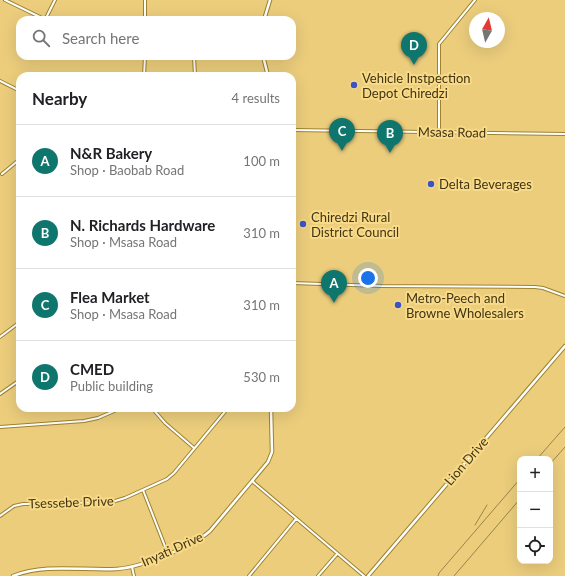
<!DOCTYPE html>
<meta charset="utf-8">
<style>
body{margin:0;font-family:Lato,sans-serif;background:#f6f6f6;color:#202124}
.controls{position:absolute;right:12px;bottom:12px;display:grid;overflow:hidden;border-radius:8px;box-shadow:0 4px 16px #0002}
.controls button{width:36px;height:36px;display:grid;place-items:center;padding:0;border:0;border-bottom:1px solid #e0e0e0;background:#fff;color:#202124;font:20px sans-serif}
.compass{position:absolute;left:469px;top:12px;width:36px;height:36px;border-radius:50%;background:#fff;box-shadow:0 4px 16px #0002;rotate:8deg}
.you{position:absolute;left:368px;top:278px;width:14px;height:14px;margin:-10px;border:3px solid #fff;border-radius:50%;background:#1a73e8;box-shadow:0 0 0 6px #1a73e833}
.badge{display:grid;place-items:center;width:26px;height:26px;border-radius:50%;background:#0f766e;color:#fff;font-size:13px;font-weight:700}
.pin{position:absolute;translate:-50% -33px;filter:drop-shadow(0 1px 2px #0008)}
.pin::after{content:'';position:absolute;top:21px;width:14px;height:12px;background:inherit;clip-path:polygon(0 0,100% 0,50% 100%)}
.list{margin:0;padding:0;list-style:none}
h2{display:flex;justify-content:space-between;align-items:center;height:52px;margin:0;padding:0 16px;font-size:17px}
h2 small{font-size:13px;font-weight:400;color:#757577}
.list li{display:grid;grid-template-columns:26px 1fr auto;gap:12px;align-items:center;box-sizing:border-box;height:72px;padding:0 16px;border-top:1px solid #e0e0e0}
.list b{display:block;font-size:15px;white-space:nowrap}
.list p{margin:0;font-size:13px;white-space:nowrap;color:#757577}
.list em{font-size:13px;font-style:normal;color:#757577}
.icon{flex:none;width:22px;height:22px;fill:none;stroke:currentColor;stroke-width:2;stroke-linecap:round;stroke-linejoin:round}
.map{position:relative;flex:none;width:565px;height:576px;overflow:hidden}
.search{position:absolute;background:#fff;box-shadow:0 4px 16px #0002;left:16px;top:16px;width:280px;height:44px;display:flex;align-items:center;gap:10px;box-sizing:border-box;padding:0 14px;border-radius:12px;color:#757577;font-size:15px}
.panel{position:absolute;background:#fff;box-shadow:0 4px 16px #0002;left:16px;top:72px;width:280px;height:340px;border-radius:12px}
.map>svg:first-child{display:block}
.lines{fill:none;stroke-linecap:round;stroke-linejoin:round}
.minor-casing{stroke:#9e822e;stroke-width:4}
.tertiary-casing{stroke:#9e822e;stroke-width:4.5}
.minor{stroke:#fff;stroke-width:2}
.tertiary{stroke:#fff;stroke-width:2.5}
.rail{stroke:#9a8449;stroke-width:1}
.poi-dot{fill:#3c53c6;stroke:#f8da89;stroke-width:1.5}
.labels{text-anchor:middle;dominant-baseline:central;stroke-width:4;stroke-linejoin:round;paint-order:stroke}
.poi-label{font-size:13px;fill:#413512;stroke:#f8da89;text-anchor:start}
.street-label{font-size:13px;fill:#413512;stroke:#f8da89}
</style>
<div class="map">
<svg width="565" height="576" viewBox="0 0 565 576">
<rect width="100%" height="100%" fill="#ebcd7c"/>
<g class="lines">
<defs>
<path id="minor" d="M5,0L46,20
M45,20L55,0
M145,20V0
M194,56L195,76
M144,76L145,56
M0,81L20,91
M292,130L565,134
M439,132V44L475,0
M2,174L20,159
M292,283L381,286L535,287L543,288L565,296
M0,337L20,322
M0,394L20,380
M152,408L165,423L194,448
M0,427L84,421L98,418L121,408
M252,481L364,576
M143,490L168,554
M0,516L14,506L23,504L112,502L125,498L167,479L174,473L228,408
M132,567L134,576
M249,576L296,519
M318,576L337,554"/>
<path id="tertiary" d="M264,20L270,0
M263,56L268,76
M13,576C46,563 83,571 117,569C142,567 192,547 210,531L268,462L272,452L271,408
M368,576L565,346"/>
</defs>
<!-- minor casing -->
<use href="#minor" class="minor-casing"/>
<!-- tertiary casing -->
<use href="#tertiary" class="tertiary-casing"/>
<!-- minor -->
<use href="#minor" class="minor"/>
<!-- tertiary -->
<use href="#tertiary" class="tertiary"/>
<!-- rail -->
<path class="rail" d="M537,459L565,427
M550,464L565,447
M475,525L487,505
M438,576L439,573L520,479
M454,576L520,499"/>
</g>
<!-- markers -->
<g class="poi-dot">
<circle cx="354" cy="85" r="4"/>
<circle cx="431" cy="184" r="4"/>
<circle cx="303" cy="224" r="4"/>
<circle cx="398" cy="305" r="4"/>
</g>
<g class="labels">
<!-- poi labels -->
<g class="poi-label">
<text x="362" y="78">Vehicle Instpection<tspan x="362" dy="15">Depot Chiredzi</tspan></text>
<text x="439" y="184">Delta Beverages</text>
<text x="311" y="217">Chiredzi Rural<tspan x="311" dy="15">District Council</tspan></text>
<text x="406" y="298">Metro-Peech and<tspan x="406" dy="15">Browne Wholesalers</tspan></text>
</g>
<!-- street labels -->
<g class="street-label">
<text transform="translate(452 132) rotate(1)">Msasa Road</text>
<text transform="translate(466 461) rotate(-49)">Lion Drive</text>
<text transform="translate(71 502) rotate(-2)">Tsessebe Drive</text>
<text transform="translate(172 549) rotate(-24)">Inyati Drive</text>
</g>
</g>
</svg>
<div class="controls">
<button>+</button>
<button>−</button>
<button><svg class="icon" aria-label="locate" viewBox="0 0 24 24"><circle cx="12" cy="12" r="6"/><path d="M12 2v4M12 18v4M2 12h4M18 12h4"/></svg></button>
</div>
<svg class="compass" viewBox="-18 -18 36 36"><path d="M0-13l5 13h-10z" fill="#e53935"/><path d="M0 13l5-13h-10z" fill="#757577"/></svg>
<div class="you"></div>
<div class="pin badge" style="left:334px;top:303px">A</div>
<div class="pin badge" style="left:390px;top:153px">B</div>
<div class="pin badge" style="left:342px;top:151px">C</div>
<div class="pin badge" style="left:414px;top:65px">D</div>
<div class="search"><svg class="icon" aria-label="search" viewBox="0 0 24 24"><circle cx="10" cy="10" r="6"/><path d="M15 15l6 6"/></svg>Search here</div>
<section class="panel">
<h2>Nearby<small>4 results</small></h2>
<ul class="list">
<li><span class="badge">A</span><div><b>N&amp;R Bakery</b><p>Shop · Baobab Road</p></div><em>100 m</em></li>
<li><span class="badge">B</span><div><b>N. Richards Hardware</b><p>Shop · Msasa Road</p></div><em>310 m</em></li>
<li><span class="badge">C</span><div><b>Flea Market</b><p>Shop · Msasa Road</p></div><em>310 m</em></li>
<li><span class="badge">D</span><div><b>CMED</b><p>Public building</p></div><em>530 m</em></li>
</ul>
</section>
</div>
